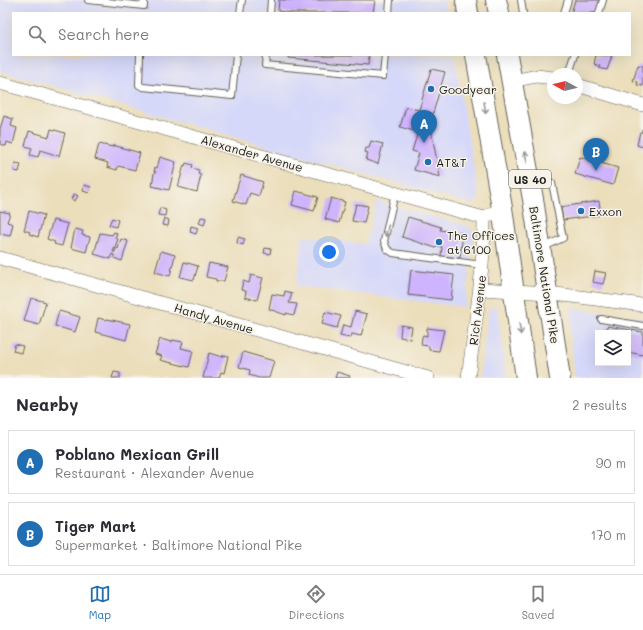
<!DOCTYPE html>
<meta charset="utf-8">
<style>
body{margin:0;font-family:Mali,sans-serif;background:#f7f7f7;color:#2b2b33}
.controls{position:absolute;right:12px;bottom:12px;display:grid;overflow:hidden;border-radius:0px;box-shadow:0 4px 16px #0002}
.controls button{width:36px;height:36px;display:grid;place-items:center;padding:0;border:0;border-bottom:1px solid #e1e1e2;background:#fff;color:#2b2b33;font:20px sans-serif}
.compass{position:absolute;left:547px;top:68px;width:36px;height:36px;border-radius:50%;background:#fff;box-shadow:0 4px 16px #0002;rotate:278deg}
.you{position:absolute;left:329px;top:252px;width:14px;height:14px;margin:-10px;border:3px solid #fff;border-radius:50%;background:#1a73e8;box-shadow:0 0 0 6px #1a73e833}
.badge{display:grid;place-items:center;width:26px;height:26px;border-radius:50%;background:#1f6fb2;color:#fff;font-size:13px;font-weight:700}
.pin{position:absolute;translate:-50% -33px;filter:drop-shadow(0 1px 2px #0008)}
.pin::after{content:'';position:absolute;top:21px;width:14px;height:12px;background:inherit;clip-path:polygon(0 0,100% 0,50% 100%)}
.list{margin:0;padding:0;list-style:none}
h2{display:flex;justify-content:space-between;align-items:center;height:52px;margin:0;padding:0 16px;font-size:17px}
h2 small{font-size:13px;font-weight:400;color:#7c7c81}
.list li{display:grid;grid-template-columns:26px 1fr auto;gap:12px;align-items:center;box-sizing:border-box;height:64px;margin:0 8px 8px;padding:0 8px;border:1px solid #e1e1e2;border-radius:0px}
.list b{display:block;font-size:15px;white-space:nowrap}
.list p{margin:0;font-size:13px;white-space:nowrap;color:#7c7c81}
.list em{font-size:13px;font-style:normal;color:#7c7c81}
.icon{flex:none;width:22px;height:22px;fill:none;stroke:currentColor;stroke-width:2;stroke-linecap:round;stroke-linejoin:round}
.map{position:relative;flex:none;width:643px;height:378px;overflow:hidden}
.search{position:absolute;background:#fff;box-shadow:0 4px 16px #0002;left:12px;right:12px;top:12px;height:44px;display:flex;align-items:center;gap:10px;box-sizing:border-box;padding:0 14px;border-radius:0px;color:#7c7c81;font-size:15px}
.sheet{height:196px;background:#fff}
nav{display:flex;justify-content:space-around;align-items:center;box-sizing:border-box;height:56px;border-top:1px solid #e1e1e2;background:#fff;font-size:11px;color:#7c7c81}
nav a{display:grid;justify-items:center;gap:2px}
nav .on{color:#1f6fb2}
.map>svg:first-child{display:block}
.built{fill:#d6d8f9;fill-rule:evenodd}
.building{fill:#ceb3fe}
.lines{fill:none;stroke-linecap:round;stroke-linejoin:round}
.service-casing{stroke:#646054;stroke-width:8}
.minor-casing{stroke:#646054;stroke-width:14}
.primary-casing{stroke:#646054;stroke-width:22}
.service{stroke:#fff;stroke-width:6}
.minor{stroke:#fff;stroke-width:13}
.primary{stroke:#fff;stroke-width:20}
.oneway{stroke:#999}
.poi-dot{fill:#1f6fb2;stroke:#f7f3e8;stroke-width:1.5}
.labels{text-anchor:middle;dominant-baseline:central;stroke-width:3;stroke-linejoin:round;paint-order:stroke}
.shield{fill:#f7f3e8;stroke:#5e5c59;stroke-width:1}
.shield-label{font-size:11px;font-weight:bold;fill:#1c1c1c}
.poi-label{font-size:12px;fill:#1c1c1c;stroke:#f7f3e8;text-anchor:start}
.street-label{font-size:12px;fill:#1c1c1c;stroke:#f7f3e8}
</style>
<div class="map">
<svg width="643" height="378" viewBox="0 0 643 378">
<rect width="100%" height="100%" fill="#f7f3e8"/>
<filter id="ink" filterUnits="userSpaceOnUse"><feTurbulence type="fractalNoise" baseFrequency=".025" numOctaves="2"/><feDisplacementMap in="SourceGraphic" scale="8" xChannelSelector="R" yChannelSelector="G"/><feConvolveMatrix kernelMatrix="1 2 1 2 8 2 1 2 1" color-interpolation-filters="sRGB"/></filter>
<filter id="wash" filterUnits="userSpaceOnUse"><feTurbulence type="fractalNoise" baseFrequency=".012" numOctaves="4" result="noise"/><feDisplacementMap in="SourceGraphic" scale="16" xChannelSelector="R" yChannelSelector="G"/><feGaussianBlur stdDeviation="0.9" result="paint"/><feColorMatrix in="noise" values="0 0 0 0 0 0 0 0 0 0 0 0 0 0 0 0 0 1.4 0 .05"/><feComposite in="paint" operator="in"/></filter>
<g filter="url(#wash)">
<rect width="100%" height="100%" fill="#ebdebb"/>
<!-- built -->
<path class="built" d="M0,0H444L446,13H13V55H454L479,198L472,204L0,71Z
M377,201L468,226L474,233L465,307L296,286L303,236L365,244Z
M497,306L506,378H480L489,308Z
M572,308L643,318V378H575L570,331ZM598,333H628V363H598Z"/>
<g id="blocks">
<!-- building -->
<path class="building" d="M279,0H375L373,13H292L278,11Z
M575,0H597L601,1L597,13H571Z
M288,55H369L368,65L288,58Z
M596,55L612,56L607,70L599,68L600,66L594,64Z
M638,65L643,66V86L637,85L638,82L633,81Z
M431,69L445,72L431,120L435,121L432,135L440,177L414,170L419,153L412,151L418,132L400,127L406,107L419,110Z
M4,116L13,119L11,126L17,128L13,144L7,142L6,146L0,144V129Z
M51,129L65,133L59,156L40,150L38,157L30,155L32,148L25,146L29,131L49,137Z
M642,129H643V147L637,145L640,132H642Z
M371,141L383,144L378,164L366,160L368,153L365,152L366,148H369Z
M99,144L113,147V145L140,153L135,170L118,166L117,170L107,167L108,163L95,159Z
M160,157L176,162L169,190L152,186L154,173L156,172H154L155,167L157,168Z
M580,157L618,168L613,185L575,174Z
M15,163L21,164L19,172L14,171Z
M186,163L193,165L192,168L199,170L198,174L201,175L197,192L178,187L184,165L185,166Z
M241,175L263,182L259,196L250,193L246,205L233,201Z
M84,185L91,187L89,193L83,191Z
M296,191L318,197L314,211L292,205Z
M74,194L78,196L75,201L71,199Z
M331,198L345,202L339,223L325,219Z
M599,201L601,215L563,220L561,207Z
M356,204L368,206L364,223L352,221Z
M160,208L166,210L165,216L158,215Z
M0,211L10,213L7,222L13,224L10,236L0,234Z
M29,211L44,215L38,237L29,234L30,232L24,230Z
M201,217L206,218L204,225L199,223Z
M408,217L441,227L440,230L463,233L460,258L441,256L442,247L437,246L436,248L402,237Z
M112,218L118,220L116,227L109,225Z
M164,218L169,220L168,226L162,225Z
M53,220L68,224L62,246L54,244L55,242L47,239Z
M191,226L198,228L196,234L190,232Z
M75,229L83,231L82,235L90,237L86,252L71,248Z
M114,232L117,233L115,238L118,239L113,252H115L116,248L118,249L121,239L128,241L122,261L114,258V255L112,254L111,259L94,254L100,233L112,235Z
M238,237L245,239L243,245L237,243Z
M265,248L271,249L270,254L264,253Z
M161,251L175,255L170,276L155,272Z
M184,262L198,266L194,280L180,277Z
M209,263L228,267L224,281H216V279L206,277Z
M411,270L454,275L451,300L408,295Z
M595,271L606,273L603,284L593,282Z
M251,275L263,278L257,300L245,297L246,291L241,290L243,281L249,283Z
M285,291L292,293L289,303L297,304L294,315L286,313V315L269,309L272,294L284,296Z
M31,298L46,302L39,325L24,321Z
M59,311L80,317L75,332L55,326Z
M355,311L367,314L361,336L352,334L350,338L340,336L343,325L351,327Z
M325,312L341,316L337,328L322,324Z
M98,318L106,320L107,319L130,324L126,340L95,332Z
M401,325L412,327L410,339L400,337Z
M607,326L643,332V355L628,352V333H605Z
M427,328L444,330L439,351L429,350V346L421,345L422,337L423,335L427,336Z
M160,339L172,342V340L183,342L181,348L193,351L189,367L160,360L162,356L155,354Z
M15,344L23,346L21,353L13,351Z
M243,352L274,361L269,378H259L249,375L250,370L239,367Z
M209,353L222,357L223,355L228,356L224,373L221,372L219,378H203Z
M114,372L120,373V378H112Z
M337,372L350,376L349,378H335Z"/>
</g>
</g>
<g filter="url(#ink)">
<use href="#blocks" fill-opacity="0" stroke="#646054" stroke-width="1"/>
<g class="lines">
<defs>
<path id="service" d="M88,0L144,6V0
M521,0L523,13
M240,13L242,0
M270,13L271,0
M389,13L390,0
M564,13L568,0
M599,13L603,0
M140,55L139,85L143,87L232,96L236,55
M266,55L265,65L383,76L385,55
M569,74L575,55
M533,179L552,183L563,238L542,248
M395,193L384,241L387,249L393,253L482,265
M601,319L643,326"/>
<path id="minor" d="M512,81L537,76L553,78
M0,83L484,218L502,208
M577,85L643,105
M0,258L428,378
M480,289L548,293L643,305
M468,378C475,325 484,272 484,218"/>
<path id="primary" d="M466,0L468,13
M496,0L499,13
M476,55L502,208L526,378
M507,55L533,199L560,378"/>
</defs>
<!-- service casing -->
<use href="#service" class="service-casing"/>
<!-- minor casing -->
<use href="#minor" class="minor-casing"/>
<!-- primary casing -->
<use href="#primary" class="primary-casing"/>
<!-- service -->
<use href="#service" class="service"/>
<!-- minor -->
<use href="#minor" class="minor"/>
<!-- primary -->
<use href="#primary" class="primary"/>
</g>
<!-- one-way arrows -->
<defs><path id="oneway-shaft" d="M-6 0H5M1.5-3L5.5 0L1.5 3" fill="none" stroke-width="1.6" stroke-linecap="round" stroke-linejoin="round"/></defs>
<g class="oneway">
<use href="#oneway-shaft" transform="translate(485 108) rotate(81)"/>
<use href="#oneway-shaft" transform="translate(526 157) rotate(-100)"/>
<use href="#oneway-shaft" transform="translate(387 231) rotate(103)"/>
<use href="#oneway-shaft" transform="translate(520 329) rotate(82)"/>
</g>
</g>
<!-- markers -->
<g class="poi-dot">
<circle cx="431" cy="89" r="4"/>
<circle cx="428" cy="162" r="4"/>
<circle cx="581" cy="211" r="4"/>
<circle cx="439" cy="242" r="4"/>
</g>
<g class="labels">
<!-- shield labels -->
<rect class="shield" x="509" y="170" width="42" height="18" rx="3"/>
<g class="shield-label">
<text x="530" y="179">US 40</text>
</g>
<!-- poi labels -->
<g class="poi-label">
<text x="439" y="89">Goodyear</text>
<text x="436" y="162">AT&amp;T</text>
<text x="589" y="211">Exxon</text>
<text x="447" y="235">The Offices<tspan x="447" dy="14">at 6100</tspan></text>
</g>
<!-- street labels -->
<g class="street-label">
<text transform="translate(252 153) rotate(16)">Alexander Avenue</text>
<text transform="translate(545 275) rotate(81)">Baltimore National Pike</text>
<text transform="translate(477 310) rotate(-83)">Rich Avenue</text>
<text transform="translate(214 318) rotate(16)">Handy Avenue</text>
</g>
</g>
</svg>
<div class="controls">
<button><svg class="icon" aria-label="layers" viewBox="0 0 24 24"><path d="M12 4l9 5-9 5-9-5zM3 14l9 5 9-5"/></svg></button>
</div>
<svg class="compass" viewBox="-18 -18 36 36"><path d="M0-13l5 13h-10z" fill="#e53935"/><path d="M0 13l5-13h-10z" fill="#7c7c81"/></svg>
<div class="you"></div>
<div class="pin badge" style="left:424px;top:143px">A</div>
<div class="pin badge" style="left:596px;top:171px">B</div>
<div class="search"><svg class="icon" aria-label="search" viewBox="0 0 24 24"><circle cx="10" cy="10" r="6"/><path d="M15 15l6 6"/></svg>Search here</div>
</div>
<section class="sheet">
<h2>Nearby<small>2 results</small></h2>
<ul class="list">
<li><span class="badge">A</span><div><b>Poblano Mexican Grill</b><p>Restaurant · Alexander Avenue</p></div><em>90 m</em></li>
<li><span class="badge">B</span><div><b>Tiger Mart</b><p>Supermarket · Baltimore National Pike</p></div><em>170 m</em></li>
</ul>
</section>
<nav>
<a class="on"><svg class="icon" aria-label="map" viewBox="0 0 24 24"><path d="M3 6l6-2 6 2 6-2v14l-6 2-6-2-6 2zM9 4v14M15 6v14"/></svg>Map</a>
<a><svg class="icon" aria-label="directions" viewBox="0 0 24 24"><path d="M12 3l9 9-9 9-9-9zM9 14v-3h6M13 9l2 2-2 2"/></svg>Directions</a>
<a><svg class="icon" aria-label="saved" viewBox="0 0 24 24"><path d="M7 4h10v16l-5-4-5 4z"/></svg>Saved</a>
</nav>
